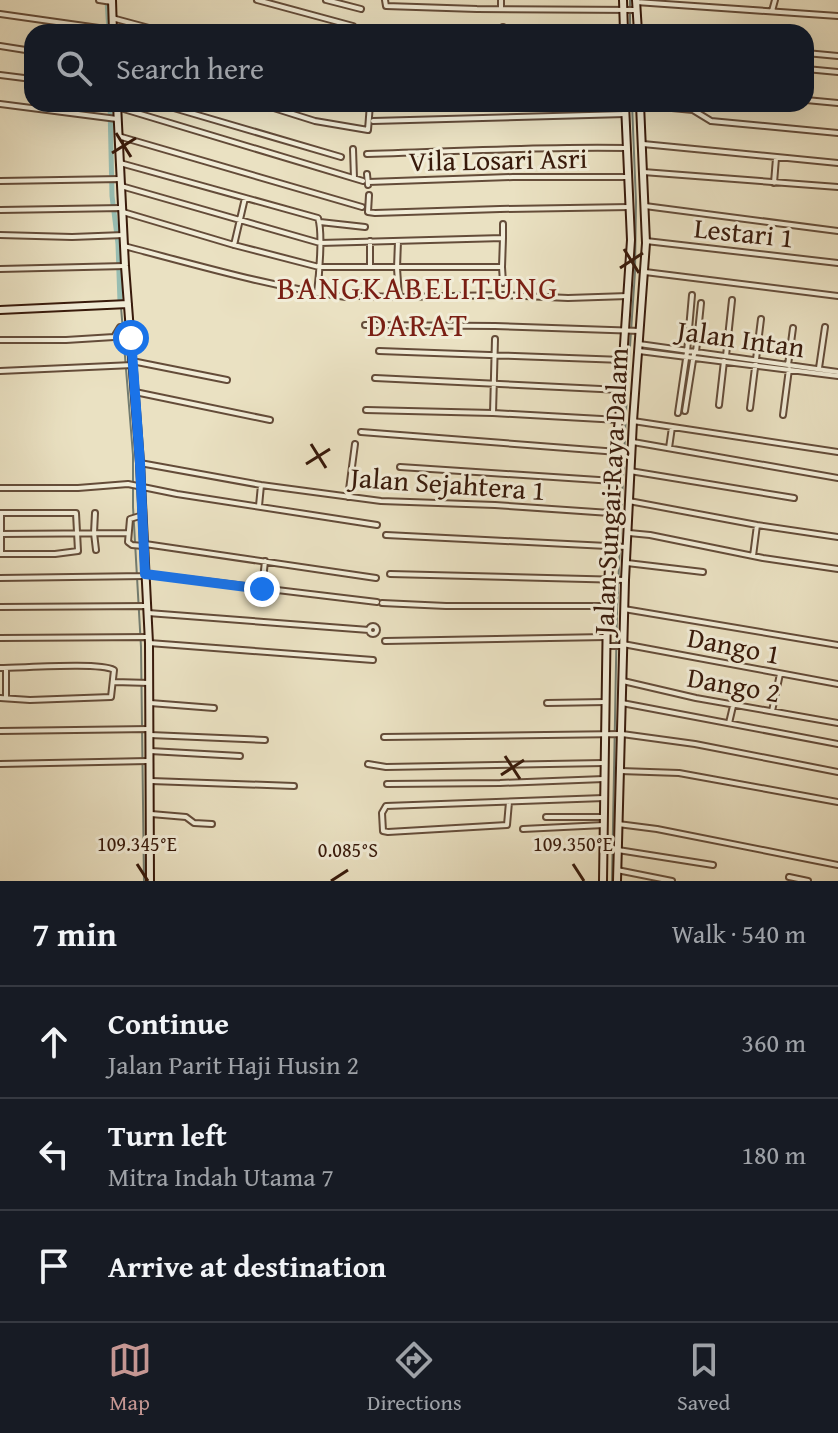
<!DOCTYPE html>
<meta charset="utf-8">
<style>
body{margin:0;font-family:"Gentium Book Plus",serif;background:#242831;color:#f1f3f6}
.stop{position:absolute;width:24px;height:24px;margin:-18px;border:6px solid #1a73e8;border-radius:50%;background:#fff}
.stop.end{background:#1a73e8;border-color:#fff;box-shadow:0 2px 8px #0008}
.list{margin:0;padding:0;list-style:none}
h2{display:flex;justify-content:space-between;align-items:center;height:104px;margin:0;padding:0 32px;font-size:34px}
h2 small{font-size:26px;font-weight:400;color:#9ea1a6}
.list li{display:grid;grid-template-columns:52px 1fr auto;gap:24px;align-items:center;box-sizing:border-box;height:112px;padding:0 32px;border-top:2px solid #363941}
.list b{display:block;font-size:30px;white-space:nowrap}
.list p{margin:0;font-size:26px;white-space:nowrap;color:#9ea1a6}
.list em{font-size:26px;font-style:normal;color:#9ea1a6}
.icon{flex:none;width:44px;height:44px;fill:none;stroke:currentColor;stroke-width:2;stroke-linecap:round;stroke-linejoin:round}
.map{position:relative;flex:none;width:838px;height:881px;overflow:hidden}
.search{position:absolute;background:#171b24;box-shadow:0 8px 32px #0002;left:24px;right:24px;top:24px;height:88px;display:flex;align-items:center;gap:20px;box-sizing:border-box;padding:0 28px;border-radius:24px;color:#9ea1a6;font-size:30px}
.sheet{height:440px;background:#171b24}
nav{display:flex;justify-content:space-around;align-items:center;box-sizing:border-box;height:112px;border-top:2px solid #363941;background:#171b24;font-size:22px;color:#9ea1a6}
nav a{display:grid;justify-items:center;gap:4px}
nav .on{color:#c59692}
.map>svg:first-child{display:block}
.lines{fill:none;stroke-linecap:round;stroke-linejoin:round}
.stream{stroke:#727c70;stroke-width:2}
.canal{stroke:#98beb3;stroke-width:5}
.street-casing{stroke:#644c39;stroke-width:8}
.secondary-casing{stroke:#381a0b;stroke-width:10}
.street{stroke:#f1ecd7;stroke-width:4}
.secondary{stroke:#f1ecd7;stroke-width:6}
.route{stroke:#1a73e8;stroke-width:10}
.ticks{fill:none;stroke:#381a0b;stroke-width:3}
.labels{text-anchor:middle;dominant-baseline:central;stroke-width:6;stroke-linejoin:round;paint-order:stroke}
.street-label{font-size:28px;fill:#381a0b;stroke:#f1ecd7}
.quarter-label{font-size:32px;letter-spacing:2px;fill:#7a1f14;stroke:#f1ecd7}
.ticks-label{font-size:20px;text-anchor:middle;fill:#381a0b;stroke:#f1ecd7;stroke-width:6;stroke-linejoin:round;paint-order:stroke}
</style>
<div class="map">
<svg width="838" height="881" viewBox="0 0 838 881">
<rect width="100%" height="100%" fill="#eae1c2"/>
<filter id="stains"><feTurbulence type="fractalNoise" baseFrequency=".0025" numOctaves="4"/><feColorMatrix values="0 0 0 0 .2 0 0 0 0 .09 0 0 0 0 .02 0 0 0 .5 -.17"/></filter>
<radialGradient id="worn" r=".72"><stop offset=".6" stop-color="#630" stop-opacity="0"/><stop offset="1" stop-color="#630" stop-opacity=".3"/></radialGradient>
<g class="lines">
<!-- stream -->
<path class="stream" d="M630,0V32
M121,307L133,455V507L141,647L144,881
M612,881L617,610L627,391L635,272L636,202L632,104"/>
<!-- canal -->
<path class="canal" d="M107,0L109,32
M110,104L112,196L118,244L120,302"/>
<defs>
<path id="street" d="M99,0L112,2
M257,0L353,26
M326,0L361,9
M385,0L386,6L477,9L637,10
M501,0V9
M636,2L838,16
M772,11L775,0
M0,14L113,30
M112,18L164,32
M503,27V32
M0,46L32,51
M806,53L838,56
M806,69L838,72
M0,75L32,79
M806,100L838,103
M0,104L117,119
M160,104L341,157
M261,104L315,121L368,130L370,104
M640,105L693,110L711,121L838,133
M117,107L363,181
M373,121L625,114
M118,136L362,207
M643,144L838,163
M353,149L354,178
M367,154C454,152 540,146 627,148
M120,163L318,218C323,232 319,277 317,293
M643,172L838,187
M367,174L368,185
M0,181L121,179
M368,182L513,177H628
M774,183L776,158
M121,186L320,243L503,238L502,267H319L234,245L123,212
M369,195L368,212L375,213L500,209L630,207
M645,206L838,231
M0,210L122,208
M320,222L365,227
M0,235L72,237L124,235
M503,238V224
M370,241V267
M398,241L397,268L399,297
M646,241L838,263
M234,245L245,198
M124,246C197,265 271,287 346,297
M502,267L503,283
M0,269L125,266
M645,272L838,296
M360,296L399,297L504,295L568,298L628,296
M365,325L495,326L640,331
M0,340H66L114,337L120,327H131
M639,344L838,372
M379,351L623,360
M639,351L838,376
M696,352L701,303
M726,356L732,300
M132,361L227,380
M788,365L793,328
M819,368L825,327
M0,371L133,365
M375,378L621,390
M135,392L270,420
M719,405L724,361
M750,408L761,319
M366,410L493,413L619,420
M685,411L694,354
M493,413L495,339
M678,413L687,352L692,295
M783,415L789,369
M633,421L838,452
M361,432L631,453
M633,442L838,478
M669,448L672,427
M140,463L261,485L381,501L495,505L610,513
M400,467L614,481
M630,471L794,498
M0,488H78L128,484L177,494L377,525
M348,497L355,444
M629,501L757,525L838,537
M259,506L261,485
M0,513H76L78,551L55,554H0
M95,513L94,533L96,550
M143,515L130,519L128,542L132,545L143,546
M629,533L650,535L763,558L838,569
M0,534L128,533
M386,535L627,547
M145,544L376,578
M1,554V513
M753,556L757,525
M627,563L703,572
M145,574L377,602
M390,574L625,580
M0,578L145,576
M262,589L265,561
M382,603L446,606H607
M0,607L147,606
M624,609L838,645
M148,613L369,630
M369 630a4 4 0 1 1 8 0a4 4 0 1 1-8 0Z
M0,638L149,637
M385,641L606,637
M149,643L373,660
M623,644L838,684
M607,646H623
M0,668C23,668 99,662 114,670L111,697L30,700L0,698
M6,668V698
M623,681L696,698L838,723
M114,682L150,683
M150,703L214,708
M547,703L606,702
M622,703L838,744
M772,711L780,674
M729,723L733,706
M0,731L150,729
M150,735L265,740
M384,737L622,734L695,744L838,772
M150,751L240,756
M0,764L148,761
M368,764L386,767L604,763
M620,771L679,773L838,802
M151,781L294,786
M387,784L500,783L604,779
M509,802L507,825L388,832L383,831L382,813L386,806L604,798
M151,814L186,817L194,823L212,824
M546,817H603
M618,824L657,829L838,865
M523,829L604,825
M618,850L713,865
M617,870L672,881
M789,877L808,881"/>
<path id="secondary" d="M112,0L113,32
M623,0L624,32
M636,0L638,32
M117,104L125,266L140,463L149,643L150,881
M0,310L128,304
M603,881L607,606L615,451L619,420L631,240L625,104
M617,881L625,580L633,421L646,243L640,104"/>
</defs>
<!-- street casing -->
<use href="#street" class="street-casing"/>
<!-- secondary casing -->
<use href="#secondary" class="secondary-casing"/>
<!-- street -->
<use href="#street" class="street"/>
<!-- secondary -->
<use href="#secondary" class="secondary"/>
</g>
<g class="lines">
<!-- route -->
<path class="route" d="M131,338L140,463L145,574L262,589"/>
</g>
<!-- ticks -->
<path class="ticks" d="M116,133L131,157M112,153L136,138M624,249L639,273M620,268L643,253M311,444L326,468M306,464L330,449M505,756L520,779M501,775L524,760M137,864L148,881M573,864L584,881M331,881L348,870"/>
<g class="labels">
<!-- street labels -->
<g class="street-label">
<text transform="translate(498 159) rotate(-1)">Vila Losari Asri</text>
<text transform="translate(744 232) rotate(6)">Lestari 1</text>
<text transform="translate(741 338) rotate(8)">Jalan Intan</text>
<text transform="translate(448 483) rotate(4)">Jalan Sejahtera 1</text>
<text transform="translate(610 491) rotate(-87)">Jalan Sungai Raya Dalam</text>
<text transform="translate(734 645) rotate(11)">Dango 1</text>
<text transform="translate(734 684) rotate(10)">Dango 2</text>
</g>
<!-- quarter labels -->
<g class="quarter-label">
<text x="418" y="287">BANGKABELITUNG<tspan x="418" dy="37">DARAT</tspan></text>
</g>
</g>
<g class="ticks-label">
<text x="137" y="851">109.345°E</text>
<text x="573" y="851">109.350°E</text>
<text x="348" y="857">0.085°S</text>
</g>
<rect width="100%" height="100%" filter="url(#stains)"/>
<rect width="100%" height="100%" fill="url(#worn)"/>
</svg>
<div class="stop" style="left:131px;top:338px"></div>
<div class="stop end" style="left:262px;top:589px"></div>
<div class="search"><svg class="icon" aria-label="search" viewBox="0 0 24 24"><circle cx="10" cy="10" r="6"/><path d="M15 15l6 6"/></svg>Search here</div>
</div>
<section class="sheet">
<h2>7 min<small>Walk · 540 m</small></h2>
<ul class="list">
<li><svg class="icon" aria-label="ahead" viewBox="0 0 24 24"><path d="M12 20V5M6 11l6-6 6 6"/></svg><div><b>Continue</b><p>Jalan Parit Haji Husin 2</p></div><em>360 m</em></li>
<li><svg class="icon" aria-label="left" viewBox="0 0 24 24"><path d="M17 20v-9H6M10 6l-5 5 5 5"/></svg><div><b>Turn left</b><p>Mitra Indah Utama 7</p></div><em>180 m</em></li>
<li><svg class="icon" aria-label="arrive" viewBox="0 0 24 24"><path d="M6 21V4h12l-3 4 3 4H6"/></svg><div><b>Arrive at destination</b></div></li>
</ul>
</section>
<nav>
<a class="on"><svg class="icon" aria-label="map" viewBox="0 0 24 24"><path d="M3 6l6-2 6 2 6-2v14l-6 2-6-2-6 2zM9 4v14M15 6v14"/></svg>Map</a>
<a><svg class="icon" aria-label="directions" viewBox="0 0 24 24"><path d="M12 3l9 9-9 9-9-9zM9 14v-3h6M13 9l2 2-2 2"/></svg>Directions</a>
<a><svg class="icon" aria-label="saved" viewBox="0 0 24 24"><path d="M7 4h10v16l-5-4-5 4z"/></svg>Saved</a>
</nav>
